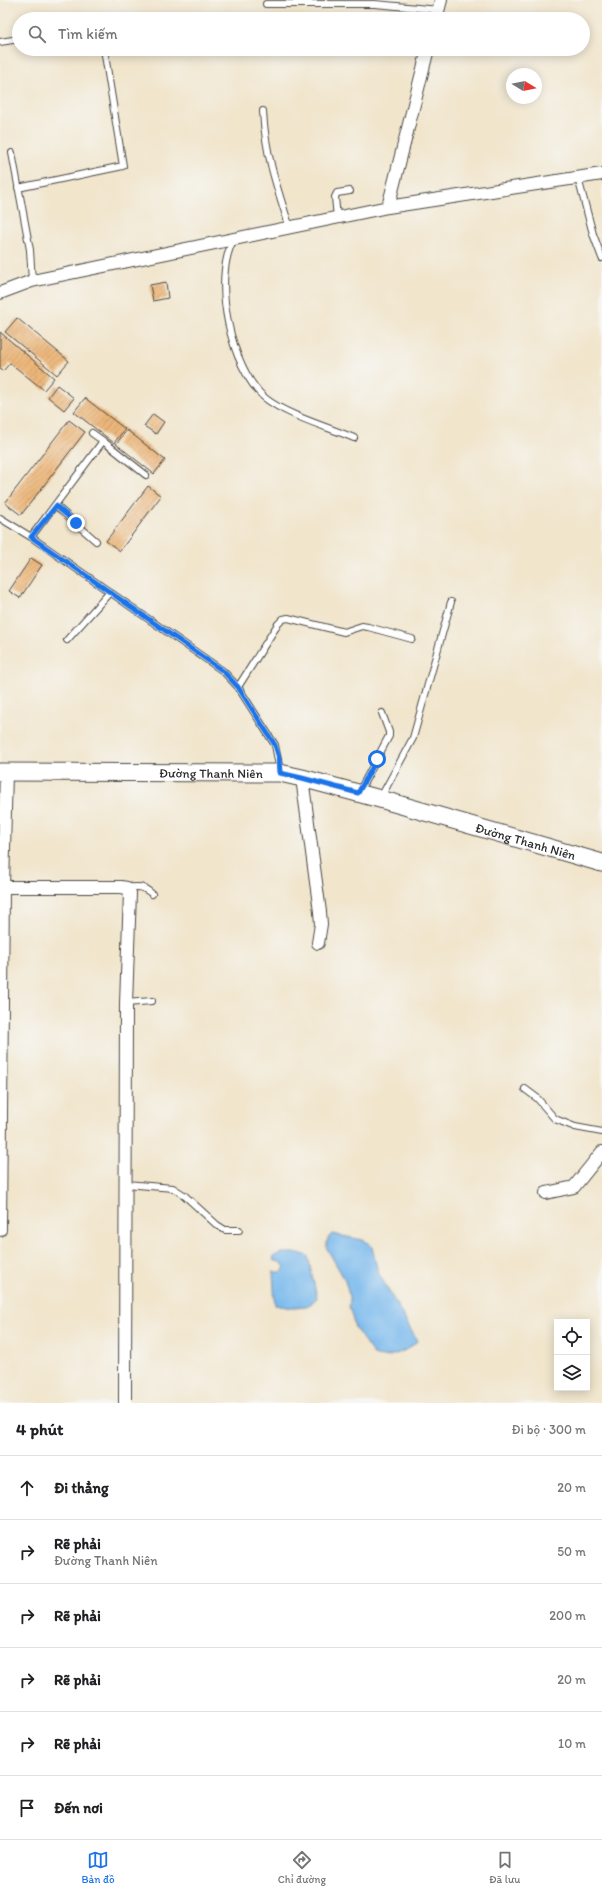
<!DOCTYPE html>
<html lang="vi">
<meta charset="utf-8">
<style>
body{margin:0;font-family:Itim,sans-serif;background:#f6f6f6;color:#202124}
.controls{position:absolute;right:12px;bottom:12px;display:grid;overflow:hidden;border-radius:0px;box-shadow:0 2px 10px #0003}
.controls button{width:36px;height:36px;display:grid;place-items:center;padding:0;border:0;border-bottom:1px solid #e0e0e0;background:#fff;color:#202124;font:20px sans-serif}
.compass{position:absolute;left:506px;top:68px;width:36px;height:36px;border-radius:50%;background:#fff;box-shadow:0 2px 10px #0003;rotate:100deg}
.stop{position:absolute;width:12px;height:12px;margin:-9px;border:3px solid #1a73e8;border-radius:50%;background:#fff}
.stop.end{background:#1a73e8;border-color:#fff;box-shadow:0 1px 4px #0008}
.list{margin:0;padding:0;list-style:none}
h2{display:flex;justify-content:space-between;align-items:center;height:52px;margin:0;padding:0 16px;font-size:17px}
h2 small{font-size:13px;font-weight:400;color:#757577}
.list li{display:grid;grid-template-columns:26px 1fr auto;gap:12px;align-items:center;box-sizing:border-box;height:64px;padding:0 16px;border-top:1px solid #e0e0e0}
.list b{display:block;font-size:15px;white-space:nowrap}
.list p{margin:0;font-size:13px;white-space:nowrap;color:#757577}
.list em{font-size:13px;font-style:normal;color:#757577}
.icon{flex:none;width:22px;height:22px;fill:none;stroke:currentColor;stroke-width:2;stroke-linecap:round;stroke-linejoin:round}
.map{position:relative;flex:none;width:602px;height:1403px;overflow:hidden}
.search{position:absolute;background:#fff;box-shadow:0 2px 10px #0003;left:12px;right:12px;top:12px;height:44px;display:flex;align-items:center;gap:10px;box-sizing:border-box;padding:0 14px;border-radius:22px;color:#757577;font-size:15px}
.sheet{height:436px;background:#fff}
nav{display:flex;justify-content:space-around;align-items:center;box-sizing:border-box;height:56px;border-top:1px solid #e0e0e0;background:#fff;font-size:11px;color:#757577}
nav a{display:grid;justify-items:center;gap:2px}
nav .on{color:#1a73e8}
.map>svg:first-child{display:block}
.water{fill:#79b9ed;stroke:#52728c}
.building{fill:url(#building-hatch)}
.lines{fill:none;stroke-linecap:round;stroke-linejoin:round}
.service-casing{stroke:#494743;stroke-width:8}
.minor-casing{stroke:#494743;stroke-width:14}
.secondary-casing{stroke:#494743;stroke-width:19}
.service{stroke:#fff;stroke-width:6}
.minor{stroke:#fff;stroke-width:12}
.secondary{stroke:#fff;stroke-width:17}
.route{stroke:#1a73e8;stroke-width:5}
.labels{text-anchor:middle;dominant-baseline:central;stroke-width:3.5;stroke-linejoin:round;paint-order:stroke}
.street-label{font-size:13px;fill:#2b2b2b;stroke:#f6f6f2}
</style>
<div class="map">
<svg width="602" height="1403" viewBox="0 0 602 1403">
<defs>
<pattern id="building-hatch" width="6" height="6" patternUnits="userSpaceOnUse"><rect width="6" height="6" fill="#edb77b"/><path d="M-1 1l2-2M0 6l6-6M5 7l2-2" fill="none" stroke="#c09565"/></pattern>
</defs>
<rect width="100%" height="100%" fill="#f6f6f2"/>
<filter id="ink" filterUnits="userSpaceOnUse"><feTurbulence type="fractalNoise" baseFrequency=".025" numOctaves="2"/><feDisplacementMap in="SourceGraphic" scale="8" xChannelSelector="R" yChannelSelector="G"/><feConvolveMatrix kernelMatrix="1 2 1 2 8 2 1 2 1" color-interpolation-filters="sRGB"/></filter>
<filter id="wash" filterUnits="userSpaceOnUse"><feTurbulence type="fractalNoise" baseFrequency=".012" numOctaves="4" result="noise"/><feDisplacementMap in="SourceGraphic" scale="16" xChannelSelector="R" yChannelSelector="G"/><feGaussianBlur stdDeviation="0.9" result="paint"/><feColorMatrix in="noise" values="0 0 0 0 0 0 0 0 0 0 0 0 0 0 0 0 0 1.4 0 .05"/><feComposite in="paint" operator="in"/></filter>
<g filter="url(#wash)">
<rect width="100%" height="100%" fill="#f1e5cc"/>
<!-- water -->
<path class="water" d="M332,1234L363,1240L369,1243L372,1247L378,1272L415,1337L417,1341C411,1350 384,1361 374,1355L355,1328L349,1306L350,1300L345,1280L326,1247L328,1238Z
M283,1253H299L308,1256L317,1298L307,1307L293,1308L275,1305L273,1272H282L285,1267L280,1262L273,1260L274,1256Z"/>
<g id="blocks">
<!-- building -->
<path class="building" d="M166,282L168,298L153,301L150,285Z
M17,318L69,361L57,375L5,332Z
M0,332L54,378L44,390L10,363L3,371L0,369Z
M57,385L74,398L64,410L48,397Z
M85,398L125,429L114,443L74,412Z
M153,414L164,422L156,434L144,426Z
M69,420L85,432L21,515L5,503Z
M127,430L165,460L154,474L116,444Z
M148,486L161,496L120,551L106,541Z
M31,558L42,565L20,598L9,591Z"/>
</g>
</g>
<g filter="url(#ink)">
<use href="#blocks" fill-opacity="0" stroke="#494743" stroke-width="1"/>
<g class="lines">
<defs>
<path id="service" d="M266,4H375L439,10
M0,42L19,39
M263,111C265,153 277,188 290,228
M12,153L30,250L32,281
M578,178L593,234L602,258
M18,188L123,166L104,49
M337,218L335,197L337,193L350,191
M234,239C211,279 231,369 265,398C286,415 328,427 354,438
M103,441L146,475
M56,506L96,541
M0,518L31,537L223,671L238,687L275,745L280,771
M31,537L103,441L92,433
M67,640L110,592
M238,687L278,624L283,619L288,618L344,632L362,626L368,627L412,639
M359,792L389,736V732L382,713
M381,797L413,738L451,602
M127,888C138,886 143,886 152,894
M126,1003L152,1001
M525,1089L537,1098L555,1119L575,1127L602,1132
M126,1184L173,1188L184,1195L217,1225L225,1230H239"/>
<path id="minor" d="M436,19L441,0
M388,207L428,49
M0,293L32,281L388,207L602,174
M302,778L320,912L321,924L318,943
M0,887H121L127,888L130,893L126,1003L125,1403
M546,1193L574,1187L602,1152
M0,1230L3,887L6,772"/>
<g id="secondary">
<path id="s1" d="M0,772L280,773L302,778L380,799L602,863"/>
</g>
</defs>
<!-- service casing -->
<use href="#service" class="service-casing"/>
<!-- minor casing -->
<use href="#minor" class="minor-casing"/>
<!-- secondary casing -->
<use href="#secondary" class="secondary-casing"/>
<!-- service -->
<use href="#service" class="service"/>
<!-- minor -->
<use href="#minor" class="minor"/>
<!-- secondary -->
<use href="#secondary" class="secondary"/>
</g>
</g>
<g class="lines" filter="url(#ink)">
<!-- route -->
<path class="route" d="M76,523L56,506L31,537L223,671L238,687L275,745L279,758L280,773L302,778L358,793L377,759"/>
</g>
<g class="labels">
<!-- street labels -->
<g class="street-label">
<text stroke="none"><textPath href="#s1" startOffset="211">Đường Thanh Niên</textPath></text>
<text stroke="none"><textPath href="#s1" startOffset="535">Đường Thanh Niên</textPath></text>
</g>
</g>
</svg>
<div class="controls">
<button><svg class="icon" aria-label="locate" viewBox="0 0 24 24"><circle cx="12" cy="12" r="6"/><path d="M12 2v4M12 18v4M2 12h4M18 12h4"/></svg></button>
<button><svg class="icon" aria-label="layers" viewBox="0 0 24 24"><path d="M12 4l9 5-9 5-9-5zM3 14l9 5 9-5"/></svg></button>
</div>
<svg class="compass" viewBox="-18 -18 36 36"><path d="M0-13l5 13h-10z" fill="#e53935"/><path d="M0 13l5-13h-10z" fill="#757577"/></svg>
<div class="stop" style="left:377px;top:759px"></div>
<div class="stop end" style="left:76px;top:523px"></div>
<div class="search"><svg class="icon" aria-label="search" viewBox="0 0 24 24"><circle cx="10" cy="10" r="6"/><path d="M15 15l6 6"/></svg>Tìm kiếm</div>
</div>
<section class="sheet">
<h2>4 phút<small>Đi bộ · 300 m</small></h2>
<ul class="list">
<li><svg class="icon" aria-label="ahead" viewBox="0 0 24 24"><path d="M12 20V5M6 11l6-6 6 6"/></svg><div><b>Đi thẳng</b></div><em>20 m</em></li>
<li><svg class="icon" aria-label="right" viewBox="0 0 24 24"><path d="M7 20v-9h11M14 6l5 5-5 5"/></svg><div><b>Rẽ phải</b><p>Đường Thanh Niên</p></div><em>50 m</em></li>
<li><svg class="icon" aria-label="right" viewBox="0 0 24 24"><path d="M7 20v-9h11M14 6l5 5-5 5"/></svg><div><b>Rẽ phải</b></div><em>200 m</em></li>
<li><svg class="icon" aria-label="right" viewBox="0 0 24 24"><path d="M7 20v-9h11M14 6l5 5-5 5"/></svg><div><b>Rẽ phải</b></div><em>20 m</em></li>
<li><svg class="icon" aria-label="right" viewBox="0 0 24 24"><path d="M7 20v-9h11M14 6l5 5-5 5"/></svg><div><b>Rẽ phải</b></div><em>10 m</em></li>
<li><svg class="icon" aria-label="arrive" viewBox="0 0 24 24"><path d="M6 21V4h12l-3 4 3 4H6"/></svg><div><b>Đến nơi</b></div></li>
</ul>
</section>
<nav>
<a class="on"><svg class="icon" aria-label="map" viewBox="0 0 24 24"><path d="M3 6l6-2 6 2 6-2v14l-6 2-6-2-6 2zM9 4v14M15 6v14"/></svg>Bản đồ</a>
<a><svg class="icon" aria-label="directions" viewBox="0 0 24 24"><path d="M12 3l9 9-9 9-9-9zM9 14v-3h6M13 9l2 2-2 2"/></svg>Chỉ đường</a>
<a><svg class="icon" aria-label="saved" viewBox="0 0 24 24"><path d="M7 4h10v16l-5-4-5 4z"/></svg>Đã lưu</a>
</nav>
